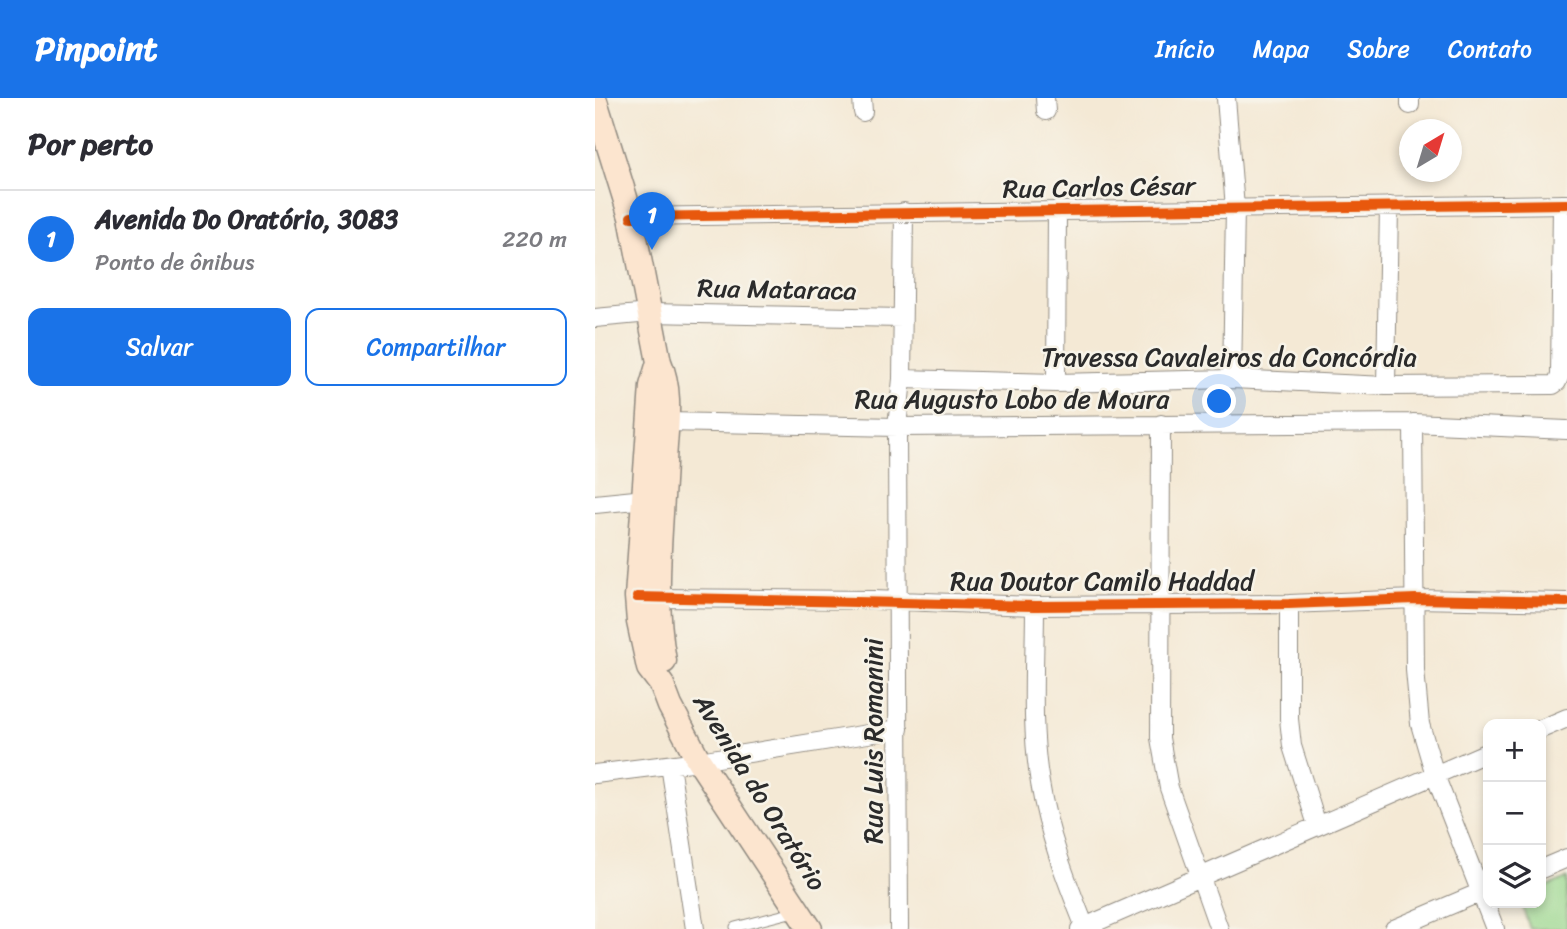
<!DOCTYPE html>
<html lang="pt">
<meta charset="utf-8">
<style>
body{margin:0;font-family:Sriracha,sans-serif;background:#f2f2f3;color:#2b2b33}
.controls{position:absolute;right:21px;bottom:21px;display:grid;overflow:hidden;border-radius:14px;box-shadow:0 4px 10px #0003}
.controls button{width:63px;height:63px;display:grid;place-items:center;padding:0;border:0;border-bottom:2px solid #e1e1e2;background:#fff;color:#2b2b33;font:35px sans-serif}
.compass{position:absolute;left:804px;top:21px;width:63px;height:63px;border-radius:50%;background:#fff;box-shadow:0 4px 10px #0003;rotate:38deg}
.you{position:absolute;left:625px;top:304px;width:24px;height:24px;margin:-18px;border:5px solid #fff;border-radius:50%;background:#1a73e8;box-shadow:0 0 0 10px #1a73e833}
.badge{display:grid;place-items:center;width:46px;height:46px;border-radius:50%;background:#1a73e8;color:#fff;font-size:23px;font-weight:700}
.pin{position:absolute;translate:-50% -58px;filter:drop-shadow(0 2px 4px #0008)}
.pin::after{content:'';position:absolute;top:37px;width:24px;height:21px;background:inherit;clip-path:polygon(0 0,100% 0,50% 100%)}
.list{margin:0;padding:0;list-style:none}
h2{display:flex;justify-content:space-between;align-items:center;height:91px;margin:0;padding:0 28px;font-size:30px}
h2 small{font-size:23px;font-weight:400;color:#7c7c81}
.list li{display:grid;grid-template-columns:46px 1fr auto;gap:21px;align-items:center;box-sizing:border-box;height:98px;padding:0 28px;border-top:2px solid #e1e1e2}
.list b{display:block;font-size:26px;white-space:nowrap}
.list p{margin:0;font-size:23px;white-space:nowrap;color:#7c7c81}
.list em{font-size:23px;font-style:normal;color:#7c7c81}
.actions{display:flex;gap:14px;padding:21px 28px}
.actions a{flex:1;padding:16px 0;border:2px solid #1a73e8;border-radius:14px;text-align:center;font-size:24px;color:#1a73e8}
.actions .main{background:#1a73e8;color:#fff}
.icon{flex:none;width:38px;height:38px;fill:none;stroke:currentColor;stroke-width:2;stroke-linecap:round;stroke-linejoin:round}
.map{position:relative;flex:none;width:972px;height:831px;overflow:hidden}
header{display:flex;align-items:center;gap:42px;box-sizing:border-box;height:98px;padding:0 35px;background:#1a73e8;color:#fff}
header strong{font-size:33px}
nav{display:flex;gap:38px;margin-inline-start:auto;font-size:24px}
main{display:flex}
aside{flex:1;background:#fff}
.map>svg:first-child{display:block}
.green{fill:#98d78d;stroke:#62815c;stroke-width:2}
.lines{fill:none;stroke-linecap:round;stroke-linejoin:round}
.lane-casing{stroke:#908a80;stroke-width:11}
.street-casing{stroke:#908a80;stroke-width:20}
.secondary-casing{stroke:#908a80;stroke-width:27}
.lane{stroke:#fff;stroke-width:9}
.street{stroke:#fff;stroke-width:18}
.secondary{stroke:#fce5cf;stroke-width:24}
.cycleway-casing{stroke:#f7f3e8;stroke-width:15}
.cycleway{stroke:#e8590c;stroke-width:10}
.labels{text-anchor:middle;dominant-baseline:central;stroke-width:5;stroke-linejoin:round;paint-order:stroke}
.street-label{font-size:26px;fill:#2b2b2b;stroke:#f7f3e8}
</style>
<header>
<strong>Pinpoint</strong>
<nav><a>Início</a><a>Mapa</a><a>Sobre</a><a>Contato</a></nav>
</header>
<main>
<aside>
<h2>Por perto<small></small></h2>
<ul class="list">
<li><span class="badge">1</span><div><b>Avenida Do Oratório, 3083</b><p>Ponto de ônibus</p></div><em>220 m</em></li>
</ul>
<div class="actions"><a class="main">Salvar</a><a>Compartilhar</a></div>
</aside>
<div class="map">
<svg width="972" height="831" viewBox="0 0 972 831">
<rect width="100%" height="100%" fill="#f7f3e8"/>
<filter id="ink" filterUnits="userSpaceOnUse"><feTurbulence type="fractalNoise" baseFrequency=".0143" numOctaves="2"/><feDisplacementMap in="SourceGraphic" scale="14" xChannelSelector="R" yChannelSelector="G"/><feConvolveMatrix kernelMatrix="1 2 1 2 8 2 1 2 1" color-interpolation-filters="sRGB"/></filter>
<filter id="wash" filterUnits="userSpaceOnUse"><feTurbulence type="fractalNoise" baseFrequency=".00686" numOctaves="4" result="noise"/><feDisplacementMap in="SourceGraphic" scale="28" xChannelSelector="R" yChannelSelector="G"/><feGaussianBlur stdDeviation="1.57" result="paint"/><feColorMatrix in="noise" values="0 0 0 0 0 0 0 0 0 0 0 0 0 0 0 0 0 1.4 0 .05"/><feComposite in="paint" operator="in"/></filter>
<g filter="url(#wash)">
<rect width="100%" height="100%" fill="#f4e9d5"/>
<!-- green -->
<path class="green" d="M972,780V831H935L926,805H946V791Z"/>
</g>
<g filter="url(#ink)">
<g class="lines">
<defs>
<path id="lane" d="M140,829L199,814"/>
<path id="street" d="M267,0L268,14
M450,0L451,13
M631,0L640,110L637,281
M815,0V7
M36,119L972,106
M0,220L55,215L307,220
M307,281L461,285L637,281L791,288L958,287L962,284L965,277L967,106
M461,285L462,112
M791,288L794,108
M72,324L302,329L818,325L972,332
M818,325L820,572L825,626L840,677L900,831
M566,326L565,640L574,690L624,831
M0,406L60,400
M52,500L278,502L440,508L694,506L820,501L972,504
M694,506V621L697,648L722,727
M440,508C440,566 435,627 445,685C453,735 471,782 490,829
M946,631L972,620
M75,667L100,831
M0,676L104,663L304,631
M946,771L972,760
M304,831L302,329L307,281L309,114
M485,831L893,654
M799,831L893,791"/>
<path id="secondary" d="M0,3L36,119L64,264C78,296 70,331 69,365C66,431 57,497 69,563
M64,264L57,288L42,499L44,524L54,570L67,587L75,608L104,663L215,831"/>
</defs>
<!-- lane casing -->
<use href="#lane" class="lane-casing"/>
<!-- street casing -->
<use href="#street" class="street-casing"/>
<!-- secondary casing -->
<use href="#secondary" class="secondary-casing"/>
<!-- lane -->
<use href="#lane" class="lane"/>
<!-- street -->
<use href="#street" class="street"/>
<!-- secondary -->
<use href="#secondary" class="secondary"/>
<defs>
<path id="cycleway" d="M36,119L972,106
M42,499L440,508L694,506L820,501L972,504"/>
</defs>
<!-- cycleway casing -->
<use href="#cycleway" class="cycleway-casing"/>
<!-- cycleway -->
<use href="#cycleway" class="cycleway"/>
</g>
</g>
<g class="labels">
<!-- street labels -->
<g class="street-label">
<text transform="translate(504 89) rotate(-1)">Rua Carlos César</text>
<text transform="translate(182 191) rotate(1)">Rua Mataraca</text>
<text x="634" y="259">Travessa Cavaleiros da Concórdia</text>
<text x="417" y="301">Rua Augusto Lobo de Moura</text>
<text x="507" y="483">Rua Doutor Camilo Haddad</text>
<text transform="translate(278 643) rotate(-90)">Rua Luis Romanini</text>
<text transform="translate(165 694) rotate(58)">Avenida do Oratório</text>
</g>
</g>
</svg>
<div class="controls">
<button>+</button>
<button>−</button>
<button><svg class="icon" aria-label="layers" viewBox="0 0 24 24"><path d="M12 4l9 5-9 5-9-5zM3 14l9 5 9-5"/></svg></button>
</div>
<svg class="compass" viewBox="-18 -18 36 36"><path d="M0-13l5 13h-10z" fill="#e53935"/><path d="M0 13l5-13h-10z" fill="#7c7c81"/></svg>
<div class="you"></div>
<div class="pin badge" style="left:57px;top:152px">1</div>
</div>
</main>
